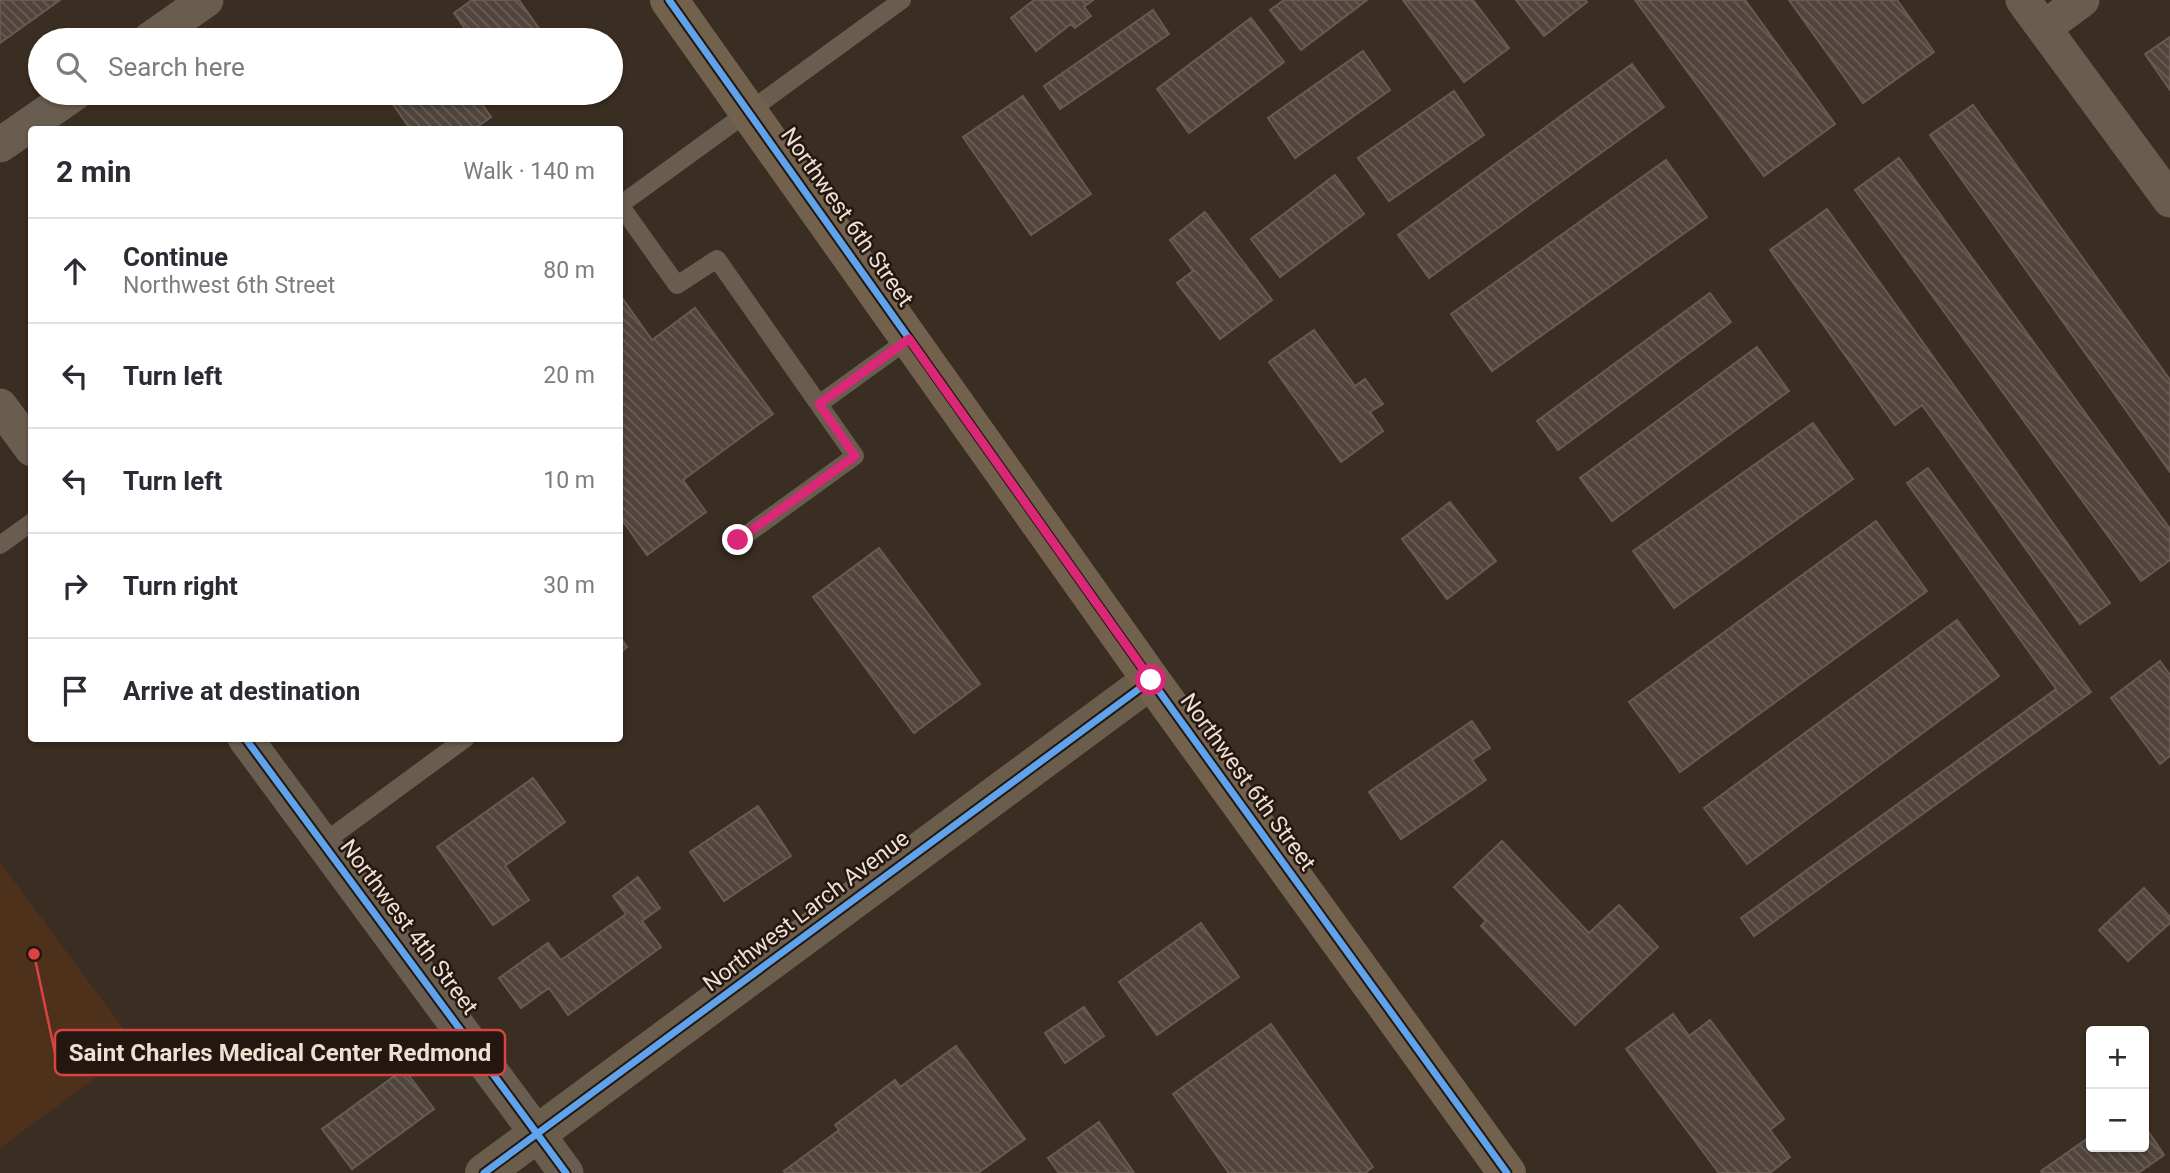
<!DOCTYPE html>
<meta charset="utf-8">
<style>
body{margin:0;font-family:Roboto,sans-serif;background:#f7f7f7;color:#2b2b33}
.controls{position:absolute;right:21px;bottom:21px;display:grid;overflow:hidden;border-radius:7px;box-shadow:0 2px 5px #0004}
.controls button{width:63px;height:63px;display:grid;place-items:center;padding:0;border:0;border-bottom:2px solid #e1e1e2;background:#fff;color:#2b2b33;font:35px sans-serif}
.stop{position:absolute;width:21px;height:21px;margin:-16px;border:5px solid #db2777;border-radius:50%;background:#fff}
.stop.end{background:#db2777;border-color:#fff;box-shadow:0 2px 7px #0008}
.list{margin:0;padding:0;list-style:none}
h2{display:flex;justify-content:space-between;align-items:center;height:91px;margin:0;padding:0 28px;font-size:30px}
h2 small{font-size:23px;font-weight:400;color:#7c7c81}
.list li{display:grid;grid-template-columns:46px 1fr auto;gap:21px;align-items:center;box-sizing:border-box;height:105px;padding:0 28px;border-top:2px solid #e1e1e2}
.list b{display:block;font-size:26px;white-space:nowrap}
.list p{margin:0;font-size:23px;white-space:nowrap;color:#7c7c81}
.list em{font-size:23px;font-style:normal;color:#7c7c81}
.icon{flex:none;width:38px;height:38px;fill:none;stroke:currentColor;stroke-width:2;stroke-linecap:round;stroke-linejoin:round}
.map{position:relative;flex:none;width:2170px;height:1173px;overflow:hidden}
.search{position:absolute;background:#fff;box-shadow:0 2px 5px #0004;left:28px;top:28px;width:595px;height:77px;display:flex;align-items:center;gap:18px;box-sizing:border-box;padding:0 24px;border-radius:38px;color:#7c7c81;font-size:26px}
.panel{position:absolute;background:#fff;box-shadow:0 2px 5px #0004;left:28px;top:126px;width:595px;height:616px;border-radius:7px}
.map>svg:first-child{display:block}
.built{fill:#4e311a}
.building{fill:url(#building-back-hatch);stroke:#675b51;stroke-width:2}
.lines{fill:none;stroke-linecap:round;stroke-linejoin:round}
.lane{stroke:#695d4f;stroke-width:18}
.street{stroke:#695d4f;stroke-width:35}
.secondary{stroke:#6b5d4c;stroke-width:38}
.primary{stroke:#72624d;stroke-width:38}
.cycleway-casing{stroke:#23170f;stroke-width:11}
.cycleway{stroke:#60a3ed;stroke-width:7}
.route{stroke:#db2777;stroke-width:9}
.labels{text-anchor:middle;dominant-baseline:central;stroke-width:5;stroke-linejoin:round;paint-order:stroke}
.street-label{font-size:23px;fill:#f0dfd3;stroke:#23170f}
.leader{fill:none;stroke:#da4342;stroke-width:2.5}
.callout-dot{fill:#da4342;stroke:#23170f;stroke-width:2.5}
.callout{fill:#23170f;stroke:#da4342;stroke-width:2.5}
.callout-label{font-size:24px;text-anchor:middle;font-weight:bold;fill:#f0dfd3}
</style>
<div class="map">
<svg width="2170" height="1173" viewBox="0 0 2170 1173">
<defs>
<pattern id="building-back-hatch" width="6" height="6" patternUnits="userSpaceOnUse" patternTransform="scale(1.75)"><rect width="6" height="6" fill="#50443c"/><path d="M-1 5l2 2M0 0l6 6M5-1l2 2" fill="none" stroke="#6a5f57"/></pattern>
</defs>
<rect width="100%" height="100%" fill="#3a2d22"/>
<!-- built -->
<path class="built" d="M0,862L137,1047L0,1148Z"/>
<!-- building -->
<path class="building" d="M0,0H60L0,43Z
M472,0H519L547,40H473L454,13Z
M1034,0H1093L1084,7L1091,16L1075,28L1071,24L1036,51L1011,18Z
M1284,0H1367L1301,50L1270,10Z
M1403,0H1473L1509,48L1464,82Z
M1516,0H1585L1587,2L1544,36Z
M1635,0H1745L1835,124L1764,176Z
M1789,0H1897L1934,52L1863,103Z
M1153,10L1169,34L1060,109L1044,86Z
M1251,18L1284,62L1189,133L1157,89Z
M2170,37V90L2145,54Z
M1363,51L1390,90L1295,158L1268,118Z
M1632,64L1664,107L1429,278L1398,235Z
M1454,91L1484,135L1389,201L1358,158Z
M385,93H474L491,117L473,130H411Z
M1023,96L1091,194L1031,235L963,137Z
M1973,105L2170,380V472L1930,135Z
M1899,158L2170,529V560L2141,581L1855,190Z
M1666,160L1707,217L1492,371L1451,314Z
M1335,175L1364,214L1280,277L1251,239Z
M1827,209L2110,603L2080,624L1922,405L1895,425L1770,250Z
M1205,212L1272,300L1220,339L1177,283L1193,271L1170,240Z
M1710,293L1731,322L1558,450L1537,421Z
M620,295L652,340L695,308L773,414L683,480L706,512L647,555L620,517Z
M1314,330L1355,386L1365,379L1383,404L1370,412L1383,431L1341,462L1269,362Z
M1757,347L1789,391L1612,521L1580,478Z
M1813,423L1853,479L1674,608L1633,551Z
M1928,468L2091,692L1754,936L1741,918L2056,689L1907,483Z
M1450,502L1496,561L1447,599L1402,539Z
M1876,521L1927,591L1680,772L1629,702Z
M879,548L980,684L914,733L813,597Z
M1957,620L1999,676L1747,864L1704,808Z
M620,637L627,647L620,653Z
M2160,661L2170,675V756L2160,764L2111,698Z
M1472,721L1490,748L1472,760L1486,780L1401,839L1369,792Z
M533,778L565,822L505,866L529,900L493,925L437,847Z
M758,806L791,856L724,901L690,852Z
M1502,841L1589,933L1619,905L1658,947L1575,1025L1481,926L1486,921L1454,887Z
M638,877L660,908L642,921L661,947L568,1015L549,988L521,1008L499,978L548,943L561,960L626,914L613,896Z
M2144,888L2170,917V923L2128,961L2099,930Z
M1201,923L1239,977L1157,1035L1119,982Z
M1084,1007L1104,1036L1065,1063L1045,1033Z
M1673,1014L1689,1036L1710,1020L1784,1119L1770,1130L1790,1157L1770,1173H1719L1626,1049Z
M1271,1024L1373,1167L1365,1173H1229L1173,1094Z
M956,1046L1025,1139L978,1173H785L784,1171L839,1130L835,1125L895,1080L900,1087Z
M404,1069L434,1109L352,1169L322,1129Z
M1099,1122L1134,1173H1059L1048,1158Z
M2144,1125L2164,1155L2138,1173H2042L2041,1171L2091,1136V1147H2144Z"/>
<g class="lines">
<!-- lane -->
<path class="lane" d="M819,404L909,339
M739,540L855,456L717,259L677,285L620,205L902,0
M0,545L32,522
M323,843L466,738"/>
<!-- street -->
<path class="street" d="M2023,0L2170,200
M2044,28L2082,0
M149,40L206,0
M0,145L75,93
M0,406L32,449
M245,738L566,1173"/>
<!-- secondary -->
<path class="secondary" d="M484,1173L1151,680"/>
<!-- primary -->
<path class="primary" d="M669,0L1151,680L1507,1173"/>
<defs>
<path id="cycleway" d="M669,0L1151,680L1507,1173
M245,738L566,1173
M484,1173L1151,680"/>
</defs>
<!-- cycleway casing -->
<use href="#cycleway" class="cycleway-casing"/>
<!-- cycleway -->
<use href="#cycleway" class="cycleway"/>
</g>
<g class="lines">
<!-- route -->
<path class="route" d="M738,540L855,456L819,404L909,339L1151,680"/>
</g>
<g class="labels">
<!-- street labels -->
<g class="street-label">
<text transform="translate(847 217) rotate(55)">Northwest 6th Street</text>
<text transform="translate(1248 782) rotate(54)">Northwest 6th Street</text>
<text transform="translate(806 911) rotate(-37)">Northwest Larch Avenue</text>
<text transform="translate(409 927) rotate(53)">Northwest 4th Street</text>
</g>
</g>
<!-- callouts -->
<path class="leader" d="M34 954L55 1053"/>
<circle class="callout-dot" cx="34" cy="954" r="7"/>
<rect class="callout" x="55" y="1030" width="450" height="45" rx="7"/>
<g class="callout-label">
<text x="280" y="1061">Saint Charles Medical Center Redmond</text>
</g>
</svg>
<div class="controls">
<button>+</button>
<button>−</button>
</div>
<div class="stop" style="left:1151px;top:680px"></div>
<div class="stop end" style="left:738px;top:540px"></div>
<div class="search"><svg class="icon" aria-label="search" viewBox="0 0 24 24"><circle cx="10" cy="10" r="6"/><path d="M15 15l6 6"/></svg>Search here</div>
<section class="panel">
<h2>2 min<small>Walk · 140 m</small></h2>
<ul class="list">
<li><svg class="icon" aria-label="ahead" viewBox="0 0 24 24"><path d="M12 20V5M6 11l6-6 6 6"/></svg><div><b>Continue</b><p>Northwest 6th Street</p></div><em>80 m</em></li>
<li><svg class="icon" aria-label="left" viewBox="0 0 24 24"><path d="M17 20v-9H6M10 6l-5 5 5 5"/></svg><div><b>Turn left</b></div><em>20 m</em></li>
<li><svg class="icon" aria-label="left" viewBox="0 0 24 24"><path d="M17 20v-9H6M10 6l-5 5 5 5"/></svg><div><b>Turn left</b></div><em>10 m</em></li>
<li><svg class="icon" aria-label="right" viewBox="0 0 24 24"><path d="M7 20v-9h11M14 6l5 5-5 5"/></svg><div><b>Turn right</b></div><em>30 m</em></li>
<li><svg class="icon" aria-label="arrive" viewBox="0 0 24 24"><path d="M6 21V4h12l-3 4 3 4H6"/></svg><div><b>Arrive at destination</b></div></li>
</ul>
</section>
</div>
